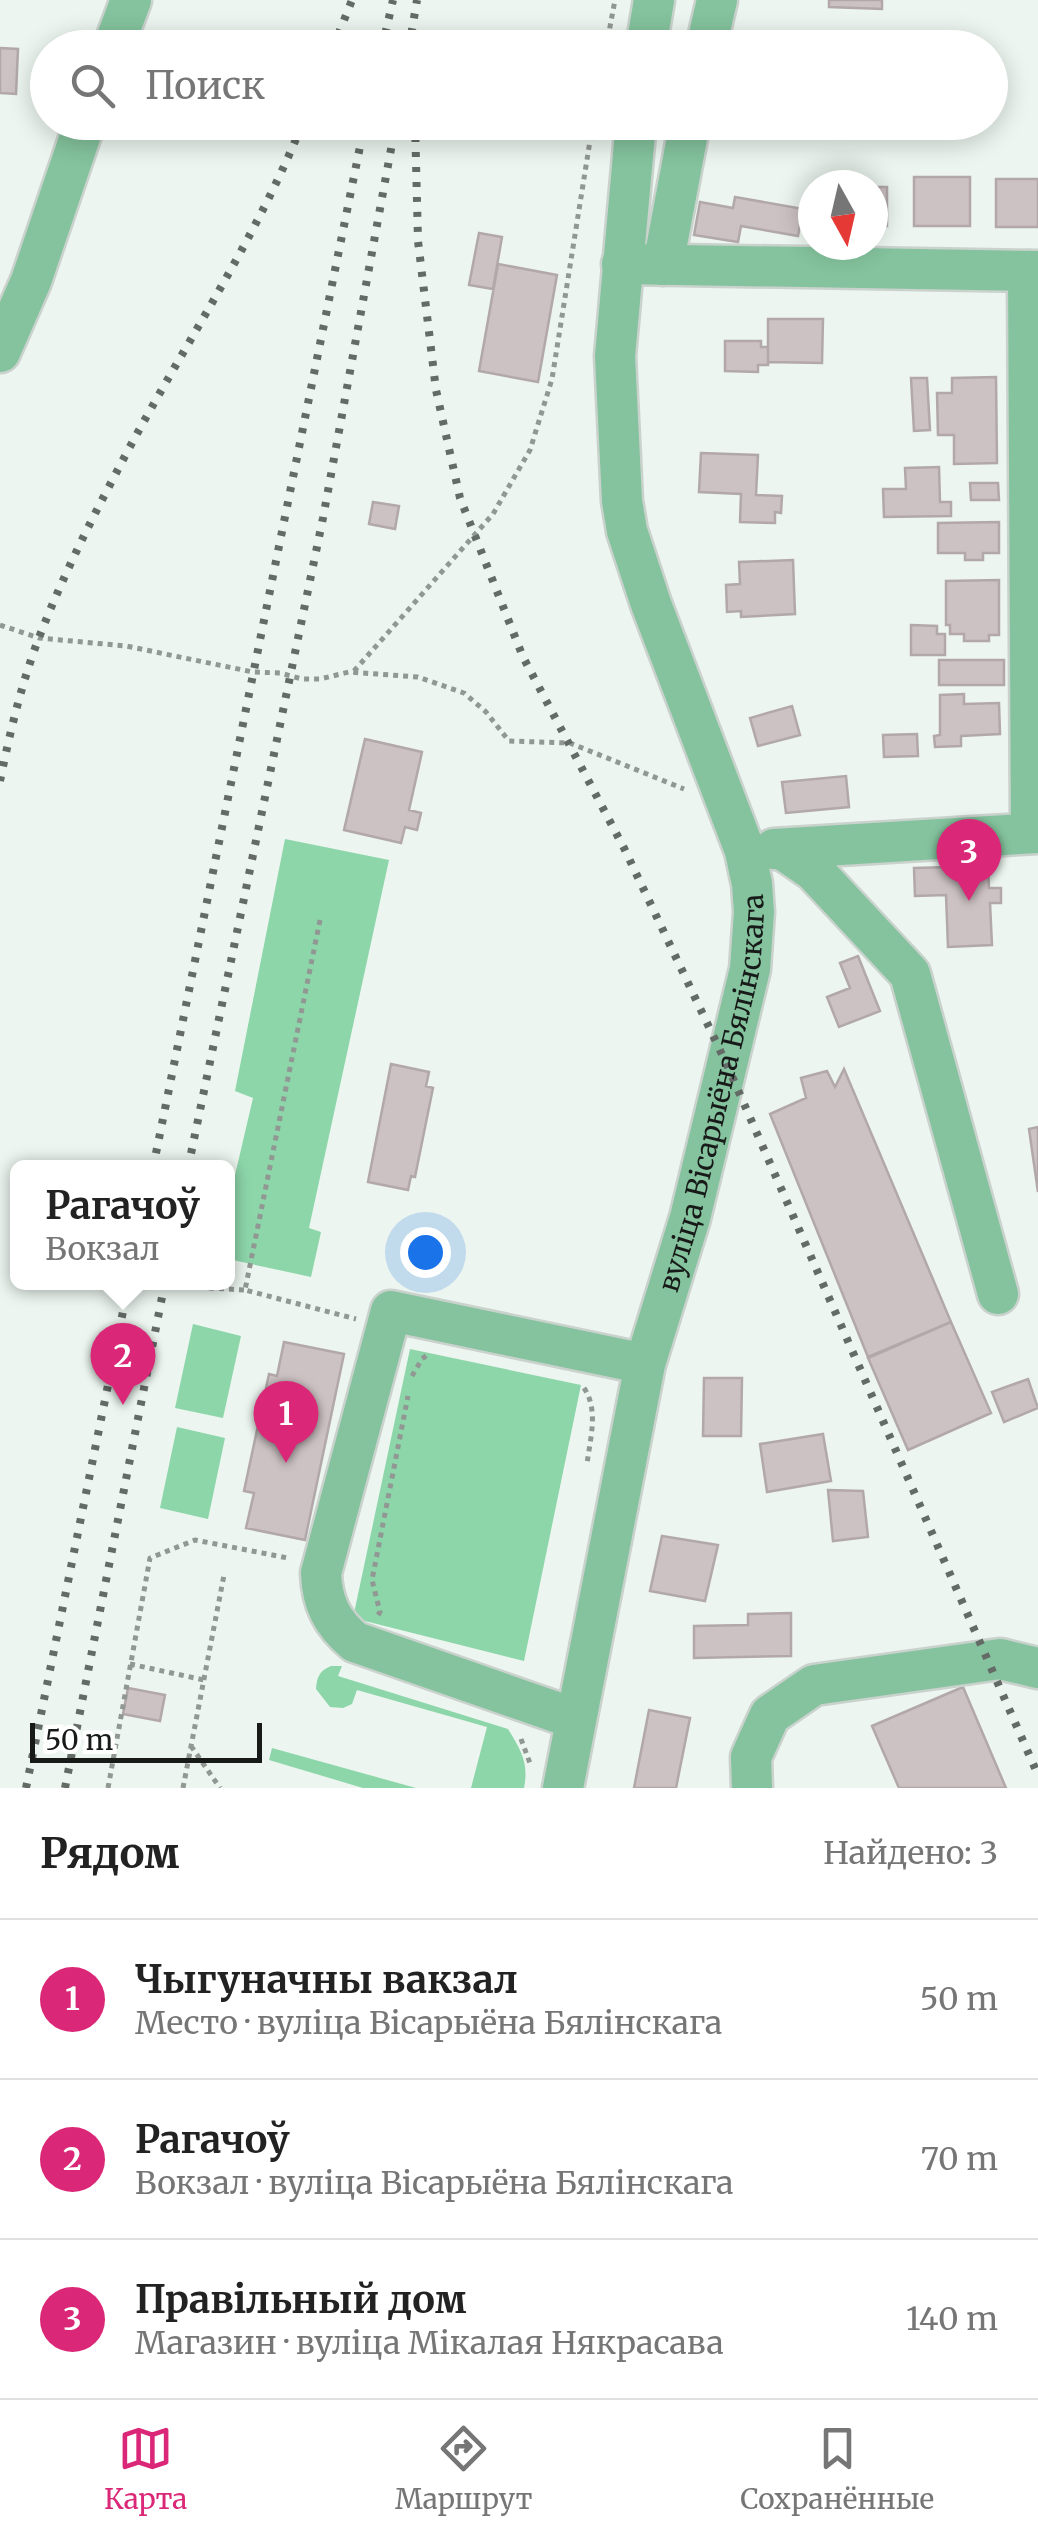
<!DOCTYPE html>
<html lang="ru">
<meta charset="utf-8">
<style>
body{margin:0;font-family:Merriweather,serif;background:#f6f6f6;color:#222}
.compass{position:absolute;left:798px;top:170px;width:90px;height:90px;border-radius:50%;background:#fff;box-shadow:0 5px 25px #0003;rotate:172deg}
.scale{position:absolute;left:30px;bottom:25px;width:232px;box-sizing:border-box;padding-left:10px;border:5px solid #171a18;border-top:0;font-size:28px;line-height:35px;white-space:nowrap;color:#171a18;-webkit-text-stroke:8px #fff;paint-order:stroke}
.you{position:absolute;left:425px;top:1252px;width:35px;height:35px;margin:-25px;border:8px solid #fff;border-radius:50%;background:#1a73e8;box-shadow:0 0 0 15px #1a73e833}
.badge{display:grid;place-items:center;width:65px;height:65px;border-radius:50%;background:#db2777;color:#fff;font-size:32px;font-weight:700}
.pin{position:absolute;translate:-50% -82px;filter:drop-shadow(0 2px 5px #0008)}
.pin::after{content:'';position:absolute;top:52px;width:35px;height:30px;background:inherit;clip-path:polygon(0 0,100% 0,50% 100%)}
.popup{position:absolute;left:10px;top:1160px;width:225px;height:130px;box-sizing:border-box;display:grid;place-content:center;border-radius:15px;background:#fff;filter:drop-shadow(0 2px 8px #0005);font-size:32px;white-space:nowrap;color:#767676}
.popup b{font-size:38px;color:#222}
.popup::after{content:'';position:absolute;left:50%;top:100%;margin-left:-20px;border:20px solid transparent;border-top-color:#fff}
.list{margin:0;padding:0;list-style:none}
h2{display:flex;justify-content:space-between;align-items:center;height:130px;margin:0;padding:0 40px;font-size:42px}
h2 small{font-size:32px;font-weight:400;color:#767676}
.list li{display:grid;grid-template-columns:65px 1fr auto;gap:30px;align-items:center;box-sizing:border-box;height:160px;padding:0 40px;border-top:2px solid #e0e0e0}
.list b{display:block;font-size:38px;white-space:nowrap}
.list p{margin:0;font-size:32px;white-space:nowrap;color:#767676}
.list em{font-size:32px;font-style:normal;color:#767676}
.icon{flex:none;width:55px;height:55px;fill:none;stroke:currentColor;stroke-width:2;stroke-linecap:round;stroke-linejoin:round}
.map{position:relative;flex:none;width:1038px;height:1788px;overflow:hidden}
.search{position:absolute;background:#fff;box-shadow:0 5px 25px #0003;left:30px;right:30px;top:30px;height:110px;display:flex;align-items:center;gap:25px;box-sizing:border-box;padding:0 35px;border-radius:55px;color:#767676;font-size:38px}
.sheet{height:610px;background:#fff}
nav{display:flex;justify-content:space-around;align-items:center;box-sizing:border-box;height:140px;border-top:2px solid #e0e0e0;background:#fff;font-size:28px;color:#767676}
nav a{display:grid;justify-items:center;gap:5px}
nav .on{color:#db2777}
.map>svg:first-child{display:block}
.green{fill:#8dd6aa}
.building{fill:#ccc1c3;stroke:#b2a8a9;stroke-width:2.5}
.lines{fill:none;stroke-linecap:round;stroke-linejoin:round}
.minor-casing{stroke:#cad2cd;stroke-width:45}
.path{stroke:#919793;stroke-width:5;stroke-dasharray:5 5;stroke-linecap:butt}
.minor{stroke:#84c39d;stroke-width:40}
.rail{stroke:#646a66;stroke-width:8;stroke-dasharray:5 10;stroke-linecap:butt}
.labels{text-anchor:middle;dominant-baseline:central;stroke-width:8;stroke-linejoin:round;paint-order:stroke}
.street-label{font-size:28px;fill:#171a18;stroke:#fff}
</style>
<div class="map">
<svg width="1038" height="1788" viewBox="0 0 1038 1788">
<rect width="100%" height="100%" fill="#ecf5ef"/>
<!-- green -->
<path class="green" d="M285,839L389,860L309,1228L321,1232L311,1277L228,1259V1205L253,1098L235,1091Z
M193,1324L241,1336L223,1418L175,1408Z
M410,1349L581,1385L524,1661L353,1618Z
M177,1427L225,1438L208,1519L160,1508Z
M331,1666H342L338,1676L508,1729C521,1750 529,1763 524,1788H471L487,1727L357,1690L352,1704L343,1708L330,1707L316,1689C317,1677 319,1671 331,1666Z
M272,1748L416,1788H363L269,1760Z"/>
<!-- building -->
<path class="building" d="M829,0H882V9L829,7Z
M744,35L778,44V48H740Z
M0,48L18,49L16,94L0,93Z
M914,177H970V226H914Z
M996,179H1038V227H996Z
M873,187H887V226H873Z
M735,197L803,209L798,236L741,226L738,242L694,235L700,202L733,208Z
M479,233L502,237L493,289L469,285Z
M498,264L557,275L538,382L479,371Z
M768,319H823L822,363L768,362Z
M725,341H761V347H768V365H758V372L725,371Z
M996,377L997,463L954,464V435H938L937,393H952V378Z
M911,378H927L930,430L914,431Z
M701,453L758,455L756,495L782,496L781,513L775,512V523L740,522L741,494L699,492Z
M939,467L940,502H951V516L884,517L883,489H906L905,468Z
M970,483H998L999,500H971Z
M373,502L399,506L395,529L369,524Z
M999,522V553H983V560H965V553H938V523Z
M793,560L795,614L741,617V611L727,612L726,585L740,584L739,562Z
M999,580V635H989V641H964V634H950V625H946V581Z
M911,625L937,626V634H945V655H911Z
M939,660H1004V685H939Z
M964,694V704L999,703L1000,734L961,736V746L935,747L934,736L940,735V695Z
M792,706L800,735L758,746L750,718Z
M917,734L918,756L884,757L883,735Z
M365,739L422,752L409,810L421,813L417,830L405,827L401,843L344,830Z
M846,776L849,807L786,813L782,782Z
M988,866L989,888H1001V903H990L992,945L948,947L946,895L915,896L914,868Z
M858,956L880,1011L839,1027L827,997L850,988L840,963Z
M391,1064L429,1072L426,1086L433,1088L415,1177L411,1176L408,1190L368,1182Z
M844,1069L951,1322L868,1357L770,1114L806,1098L801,1078L827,1071L835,1087Z
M1038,1127V1192L1029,1129Z
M951,1322L991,1413L908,1450L868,1358Z
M284,1342L344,1354L305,1540L246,1528L254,1493L244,1491L269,1374L277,1376Z
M704,1378H742L741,1436H703Z
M1028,1379L1038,1408L1004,1422L992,1392Z
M823,1434L831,1481L767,1492L760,1444Z
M828,1490L863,1491L868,1537L833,1541Z
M662,1536L718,1545L705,1601L650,1591Z
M791,1613V1656L694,1658V1626L748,1625V1614Z
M963,1687L1006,1788H899L872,1726Z
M128,1688L165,1695L160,1721L123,1714Z
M649,1710L690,1718L676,1788H634Z"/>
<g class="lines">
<defs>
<g id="minor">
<path d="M113,48L131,0"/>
<path d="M646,48L654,0"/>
<path d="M706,48L717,0"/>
<path d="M622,264L1038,271"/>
<path d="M663,265L690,122"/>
<path d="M1028,271L1031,833"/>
<path d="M0,352L31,281L85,122"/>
<path d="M774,849L1038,833"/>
<path d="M782,849L814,871L910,974L998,1294"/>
<path d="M576,1719L355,1642C332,1623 322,1603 321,1573L391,1311L645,1364"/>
<path id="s1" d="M563,1788L645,1364L690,1218L750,969L754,912L752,884L745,851L651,604L627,531L622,501L615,356L636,122"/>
<path d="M752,1788L751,1757L770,1715L814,1685L1000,1659L1038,1668"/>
</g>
</defs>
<!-- minor casing -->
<use href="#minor" class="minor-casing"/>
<!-- path -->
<path class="path" d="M606,48L615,0
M0,625L39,638L126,646L253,672L280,673L302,679H320L349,672L418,677L464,693L486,712L509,741L570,743L684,789
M354,671L493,514L530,450L552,379L593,122
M320,920L245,1290L356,1319
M209,1288L245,1290
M412,1376L422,1359L430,1353
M584,1388C599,1410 590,1439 587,1464
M378,1615L380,1612L372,1580L408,1396
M130,1664L204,1680
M521,1739L531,1766
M191,1746L220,1788
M108,1788L150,1558L195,1540L288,1558
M183,1788L224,1575"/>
<!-- minor -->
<use href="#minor" class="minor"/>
<!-- rail -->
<path class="rail" d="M333,48L352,0
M382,48L393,0
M409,48L417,0
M415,122L418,241L436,390L460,498L523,657L624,848L727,1065L1038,1775
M0,781C10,732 22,681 40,635C61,581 87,528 114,477C175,358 253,247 303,122
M153,1168L365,122
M188,1168L323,518L396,122
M26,1788L129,1282
M65,1788L165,1282"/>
</g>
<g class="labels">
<!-- street labels -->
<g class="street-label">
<text stroke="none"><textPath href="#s1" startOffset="712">вуліца Вісарыёна Бялінскага</textPath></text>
</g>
</g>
</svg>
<svg class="compass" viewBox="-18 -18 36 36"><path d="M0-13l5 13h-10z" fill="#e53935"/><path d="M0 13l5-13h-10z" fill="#767676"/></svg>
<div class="scale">50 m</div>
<div class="you"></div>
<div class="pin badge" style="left:286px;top:1463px">1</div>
<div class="pin badge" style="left:123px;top:1405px">2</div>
<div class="popup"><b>Рагачоў</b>Вокзал</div>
<div class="pin badge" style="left:969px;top:901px">3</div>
<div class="search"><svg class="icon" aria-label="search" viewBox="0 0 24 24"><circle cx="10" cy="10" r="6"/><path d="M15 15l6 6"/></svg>Поиск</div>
</div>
<section class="sheet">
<h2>Рядом<small>Найдено: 3</small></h2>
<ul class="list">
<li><span class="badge">1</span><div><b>Чыгуначны вакзал</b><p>Место · вуліца Вісарыёна Бялінскага</p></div><em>50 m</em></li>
<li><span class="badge">2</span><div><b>Рагачоў</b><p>Вокзал · вуліца Вісарыёна Бялінскага</p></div><em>70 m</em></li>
<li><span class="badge">3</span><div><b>Правільный дом</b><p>Магазин · вуліца Мікалая Някрасава</p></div><em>140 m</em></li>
</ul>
</section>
<nav>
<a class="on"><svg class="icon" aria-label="map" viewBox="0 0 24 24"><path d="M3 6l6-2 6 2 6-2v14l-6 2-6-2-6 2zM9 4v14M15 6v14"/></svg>Карта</a>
<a><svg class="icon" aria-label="directions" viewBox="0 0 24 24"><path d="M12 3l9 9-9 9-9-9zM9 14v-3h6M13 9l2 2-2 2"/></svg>Маршрут</a>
<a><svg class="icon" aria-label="saved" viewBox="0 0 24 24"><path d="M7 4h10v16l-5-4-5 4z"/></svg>Сохранённые</a>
</nav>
